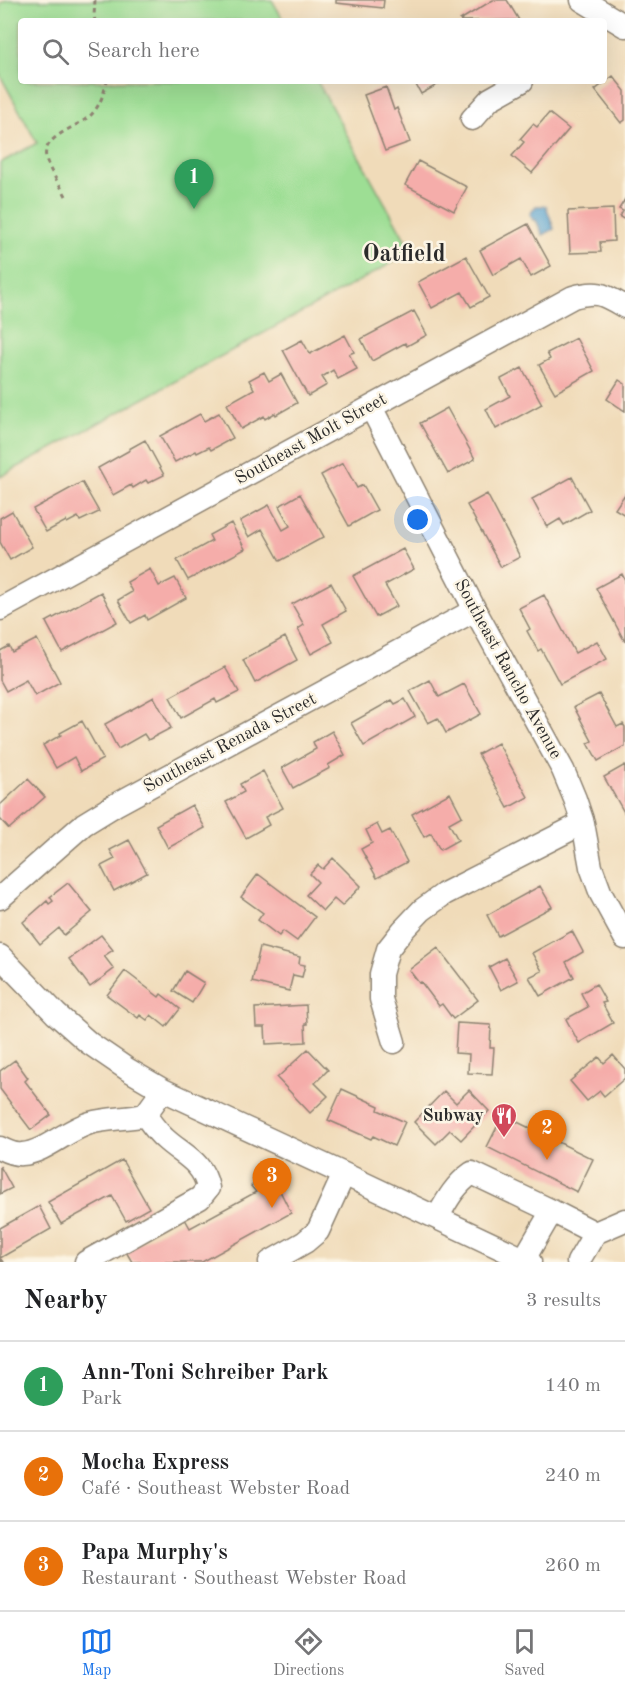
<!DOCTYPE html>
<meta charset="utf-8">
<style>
body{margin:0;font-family:"Old Standard TT",serif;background:#f6f6f6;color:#202124}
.you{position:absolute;left:418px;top:520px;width:21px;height:21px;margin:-15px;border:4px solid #fff;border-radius:50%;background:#1a73e8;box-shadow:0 0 0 9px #1a73e833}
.badge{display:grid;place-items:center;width:39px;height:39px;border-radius:50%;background:#1a73e8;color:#fff;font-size:20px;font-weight:700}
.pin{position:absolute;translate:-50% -50px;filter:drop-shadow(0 2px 3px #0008)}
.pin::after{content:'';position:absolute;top:32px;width:21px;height:18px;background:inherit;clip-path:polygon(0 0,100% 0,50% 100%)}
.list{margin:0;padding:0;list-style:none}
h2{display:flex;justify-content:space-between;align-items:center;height:78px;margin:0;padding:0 24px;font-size:26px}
h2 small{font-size:20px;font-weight:400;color:#757577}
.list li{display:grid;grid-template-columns:39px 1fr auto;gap:18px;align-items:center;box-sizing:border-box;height:90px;padding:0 24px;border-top:2px solid #e0e0e0}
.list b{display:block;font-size:22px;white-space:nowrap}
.list p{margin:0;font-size:20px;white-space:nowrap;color:#757577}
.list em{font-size:20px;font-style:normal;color:#757577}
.icon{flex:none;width:33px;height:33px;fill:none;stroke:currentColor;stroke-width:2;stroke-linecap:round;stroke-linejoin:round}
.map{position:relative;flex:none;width:625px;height:1262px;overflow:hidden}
.search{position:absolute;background:#fff;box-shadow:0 6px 24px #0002;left:18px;right:18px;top:18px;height:66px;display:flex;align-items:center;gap:15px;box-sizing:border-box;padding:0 21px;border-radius:6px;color:#757577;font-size:22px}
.sheet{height:348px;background:#fff}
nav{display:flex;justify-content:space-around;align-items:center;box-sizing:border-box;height:84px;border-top:2px solid #e0e0e0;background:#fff;font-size:16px;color:#757577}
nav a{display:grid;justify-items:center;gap:3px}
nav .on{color:#1a73e8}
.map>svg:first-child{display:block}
.green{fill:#9dde94;stroke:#648460;stroke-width:1.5}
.water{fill:#58a2cf;stroke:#42667d;stroke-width:1.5}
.building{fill:#f5adaa}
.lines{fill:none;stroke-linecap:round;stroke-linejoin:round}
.minor-casing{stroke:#8e8372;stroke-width:25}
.path{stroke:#8e8372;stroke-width:3;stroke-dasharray:4.5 4.5;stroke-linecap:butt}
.minor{stroke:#fff;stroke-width:22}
.labels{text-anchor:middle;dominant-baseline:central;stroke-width:5;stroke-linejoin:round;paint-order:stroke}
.street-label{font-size:18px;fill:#2b2b2b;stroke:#fcf5e5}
.poi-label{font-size:18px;font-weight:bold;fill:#2b2b2b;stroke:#fcf5e5;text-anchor:end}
.district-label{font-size:24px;font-weight:bold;fill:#2b2b2b;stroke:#fcf5e5}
</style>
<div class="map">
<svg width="625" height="1262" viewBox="0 0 625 1262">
<rect width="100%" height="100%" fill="#fcf5e5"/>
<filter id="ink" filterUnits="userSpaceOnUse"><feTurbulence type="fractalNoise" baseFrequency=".0167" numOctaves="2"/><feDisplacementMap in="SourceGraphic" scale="12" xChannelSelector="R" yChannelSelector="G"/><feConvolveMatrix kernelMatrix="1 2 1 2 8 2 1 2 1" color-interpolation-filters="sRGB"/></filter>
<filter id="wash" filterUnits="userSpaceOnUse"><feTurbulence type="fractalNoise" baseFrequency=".008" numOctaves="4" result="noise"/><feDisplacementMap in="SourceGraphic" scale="24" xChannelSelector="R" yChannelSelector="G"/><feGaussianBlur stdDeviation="1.35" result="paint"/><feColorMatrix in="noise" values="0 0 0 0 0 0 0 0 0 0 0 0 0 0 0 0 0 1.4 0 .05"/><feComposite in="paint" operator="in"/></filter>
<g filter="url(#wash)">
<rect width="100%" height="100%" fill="#f0dbb9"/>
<!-- green -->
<path class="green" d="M7,0H272L284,21H21V81H317L412,252L0,477V163L37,143L0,75V4Z"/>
<!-- water -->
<path class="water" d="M536,206H546L554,229L543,235L536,220H533L530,214Z"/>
<g id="blocks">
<!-- building -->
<path class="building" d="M336,0H384L383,8L336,3Z
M493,0H507L519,20L461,21L460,20Z
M613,76L625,91V120L621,123L595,90Z
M414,81H444L421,94Z
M386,87L394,110L397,108L410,142L385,151L364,95Z
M549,113L569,129L532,173L512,156L524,142L520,139L533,124L537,127Z
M418,161L467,187L454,211L405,185Z
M625,199V220L620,217L623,211L619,209Z
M613,209L614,241L600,242L601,252L570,253L568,211Z
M528,224L551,266L531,277L521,259L493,275L480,250Z
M466,256L489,297L471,307L462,292L432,308L418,282Z
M414,311L427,335L407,346L405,343L372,361L361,339Z
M345,335L354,352L349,354L357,369L338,379L333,370L322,377L327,385L308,396L283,350L302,340L310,354Z
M576,338L594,371L555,393L539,365L550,359L547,353Z
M522,368L542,404L496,429L486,409L510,396L501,379Z
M264,372L269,381L281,374L297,403L276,415L275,413L265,419L264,416L241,429L227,404L254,389L249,380Z
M619,380L625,384V411L607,399Z
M447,408L475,459L448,474L420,423Z
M219,413L233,438L211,450L209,447L197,453L196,451L175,462L160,436L200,414L204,421Z
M145,440L164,475L148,483L146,480L133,488L131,485L113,495L98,468L130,450L129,449Z
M343,463L357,488L363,485L377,510L349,526L321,475Z
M572,477L590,510L564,525L560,519L547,527L532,499Z
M82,482L99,512L80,521L78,517L67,523L66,521L46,532L33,509Z
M300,494L324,537L280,561L262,529L249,537L240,521L269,505L283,530L290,526L279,506Z
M487,494L520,557L501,567L467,505Z
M625,494V515L615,509Z
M12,511L32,547L10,560L0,542V518Z
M231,523L245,549L188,580L177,560L212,541L209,535Z
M403,549L414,569L385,585L397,606L376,617L353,576Z
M150,569L159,586L175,578L186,598L147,620L145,615L131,623L118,600L132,592L127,582Z
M622,574L625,580V642L596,588Z
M331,583L346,611L323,624L333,642L311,654L298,629L304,625L292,604Z
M101,592L117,622L62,652L46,622Z
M544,595L575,653L597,641L607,659L560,684L541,649L538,651L527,631L530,629L519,608Z
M285,637L297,660L255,683L243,660Z
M37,639L60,682L35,696L26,680L6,691L0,680V651L9,646L12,652Z
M225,667L239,692L217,703L215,699L181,718L170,697Z
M430,680L439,697L464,684L481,714L446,733L438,718L428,723L410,691Z
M599,694L617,727L623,724L625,727V746L598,761L588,743L592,741L574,707Z
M154,697L171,728L148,740L144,734L118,749L105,724Z
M405,699L415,717L364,746L351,723L392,700L395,704Z
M82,721L103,759L81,771L74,757L56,768L43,745L61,735L60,733Z
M332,731L345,755L328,765L330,768L293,788L282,768L316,749L313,742Z
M498,743L528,797L508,808L478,754Z
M625,765V814L604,777Z
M263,771L283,808L265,817L269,825L246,838L226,802L244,792L240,784Z
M28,779L45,797L9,829L0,819V805Z
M450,793L462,816L449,823L458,840L440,850L431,833L424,837L412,814Z
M192,805L205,828L168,848L156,825Z
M377,824L382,834L390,830L407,862L377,878L361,849L372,843L366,830Z
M129,840L147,873L114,891L101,866L115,859L110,850Z
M333,858L361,886L342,906L334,899L323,911L306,895L318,882L310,874L318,865L323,869Z
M258,874L315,917L297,941L283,931L279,936L258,920L263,913L241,897Z
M68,883L92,912L64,935L59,928L40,944L23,922L47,901L49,904L53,901L50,897Z
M540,886L552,907L498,936L487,915Z
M572,931L583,952L566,962L574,977L540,996L529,977L542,971L532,953Z
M101,935L113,950L104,956L114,969L90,987L69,959Z
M260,947L300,957L299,964L305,965L302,977L293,975L289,991L252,982Z
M438,948L478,1000L453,1019L442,1004L439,1006L421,982L419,983L409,970Z
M505,958L518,981L501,990L489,967Z
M125,971L159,997L161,994L180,1009L166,1027L151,1015L147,1020L140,1015L138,1018L107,995Z
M185,971L204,983L192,1003L173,991Z
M596,984L606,1002L602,1003L613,1023L579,1043L566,1019L588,1007L581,993Z
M306,1005L307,1024H305L306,1042L266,1044L265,1027H256L255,1008Z
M457,1023L491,1025L490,1048H494L492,1074L468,1073L469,1054L455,1053Z
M308,1049L328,1070L315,1083L328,1096L310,1113L277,1078Z
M613,1055L625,1069V1078L604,1096L600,1091L587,1101L570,1081L599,1057L604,1063Z
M15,1060L28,1078L25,1081L51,1115L31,1130L0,1089V1071Z
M342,1089L379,1106L378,1110L405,1122L394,1146L373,1136L371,1139L328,1120Z
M469,1090L489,1111L461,1140L450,1130L436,1144L414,1122L444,1091L456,1103Z
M503,1115L593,1159L577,1192L487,1147Z
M122,1160L149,1208L126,1221L112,1196L61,1224L48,1202Z
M0,1166L12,1188L0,1194Z
M264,1176L276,1183L291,1213L202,1262H132L125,1250L185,1219L190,1228L256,1192L251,1186Z
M39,1206L51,1229L0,1258L3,1262H0V1228Z"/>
</g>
</g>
<g filter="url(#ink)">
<use href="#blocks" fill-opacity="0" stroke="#8e8372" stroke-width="1.5"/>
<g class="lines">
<defs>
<path id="minor" d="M582,0L625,26
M472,119L490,99L522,81
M371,407L475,610L563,770L575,799L583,823L591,867L601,894L625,938
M0,609L573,297C598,290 603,294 625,307
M0,898L84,824L115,805L475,610
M0,956L56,1014L89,1043L127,1069L163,1090L344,1174L530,1262
M394,1042L381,999V974L388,949L403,930L422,910L444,894L583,823
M0,1148C6,1151 16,1155 22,1154C44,1153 68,1129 90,1123C108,1118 127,1119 145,1115
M552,1211L595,1233
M437,1218C447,1200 455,1185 472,1173L552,1211L524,1259
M86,1262L200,1198L208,1188C203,1161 182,1155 164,1138C156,1131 151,1123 145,1115L163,1090
M270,1262L305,1242L318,1231L344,1174
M578,1262L595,1233L625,1220"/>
</defs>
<!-- minor casing -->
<use href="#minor" class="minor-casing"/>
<!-- path -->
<path class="path" d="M95,0L94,16L95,21
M66,196C60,184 49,171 46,158C41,136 79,127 91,115C100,106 104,93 107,81"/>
<!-- minor -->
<use href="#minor" class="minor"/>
</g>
</g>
<!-- icons -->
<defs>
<symbol id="restaurant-pin" viewBox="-11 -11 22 30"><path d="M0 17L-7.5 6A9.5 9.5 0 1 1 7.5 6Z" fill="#d1495b" stroke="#fcf5e5"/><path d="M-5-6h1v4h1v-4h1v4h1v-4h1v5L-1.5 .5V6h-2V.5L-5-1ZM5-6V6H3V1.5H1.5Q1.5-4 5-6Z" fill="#fff"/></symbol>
</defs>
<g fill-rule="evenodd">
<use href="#restaurant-pin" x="489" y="1101" width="30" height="40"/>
</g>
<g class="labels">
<!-- street labels -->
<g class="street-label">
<text transform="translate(311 439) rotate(-29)">Southeast Molt Street</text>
<text transform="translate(508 669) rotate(61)">Southeast Rancho Avenue</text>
<text transform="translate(230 743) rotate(-28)">Southeast Renada Street</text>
</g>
<!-- poi labels -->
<g class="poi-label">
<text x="484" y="1116">Subway</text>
</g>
<!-- district labels -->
<g class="district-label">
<text x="404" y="255">Oatfield</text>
</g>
</g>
</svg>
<div class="you"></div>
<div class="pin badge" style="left:194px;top:209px;background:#2e9e5b">1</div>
<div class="pin badge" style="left:547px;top:1160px;background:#e8710a">2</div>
<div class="pin badge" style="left:272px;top:1208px;background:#e8710a">3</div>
<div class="search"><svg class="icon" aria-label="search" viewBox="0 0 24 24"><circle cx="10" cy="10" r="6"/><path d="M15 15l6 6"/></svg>Search here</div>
</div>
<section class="sheet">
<h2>Nearby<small>3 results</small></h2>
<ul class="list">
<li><span class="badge" style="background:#2e9e5b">1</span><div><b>Ann-Toni Schreiber Park</b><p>Park</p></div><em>140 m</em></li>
<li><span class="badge" style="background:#e8710a">2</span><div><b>Mocha Express</b><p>Café · Southeast Webster Road</p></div><em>240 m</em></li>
<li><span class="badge" style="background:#e8710a">3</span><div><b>Papa Murphy's</b><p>Restaurant · Southeast Webster Road</p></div><em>260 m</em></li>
</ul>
</section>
<nav>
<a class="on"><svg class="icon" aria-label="map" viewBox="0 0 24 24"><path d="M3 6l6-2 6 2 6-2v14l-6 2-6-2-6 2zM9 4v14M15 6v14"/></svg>Map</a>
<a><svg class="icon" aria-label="directions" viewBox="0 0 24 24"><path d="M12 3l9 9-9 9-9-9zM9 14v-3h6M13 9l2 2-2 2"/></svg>Directions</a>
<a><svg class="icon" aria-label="saved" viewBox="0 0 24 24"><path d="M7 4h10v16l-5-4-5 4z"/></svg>Saved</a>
</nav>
